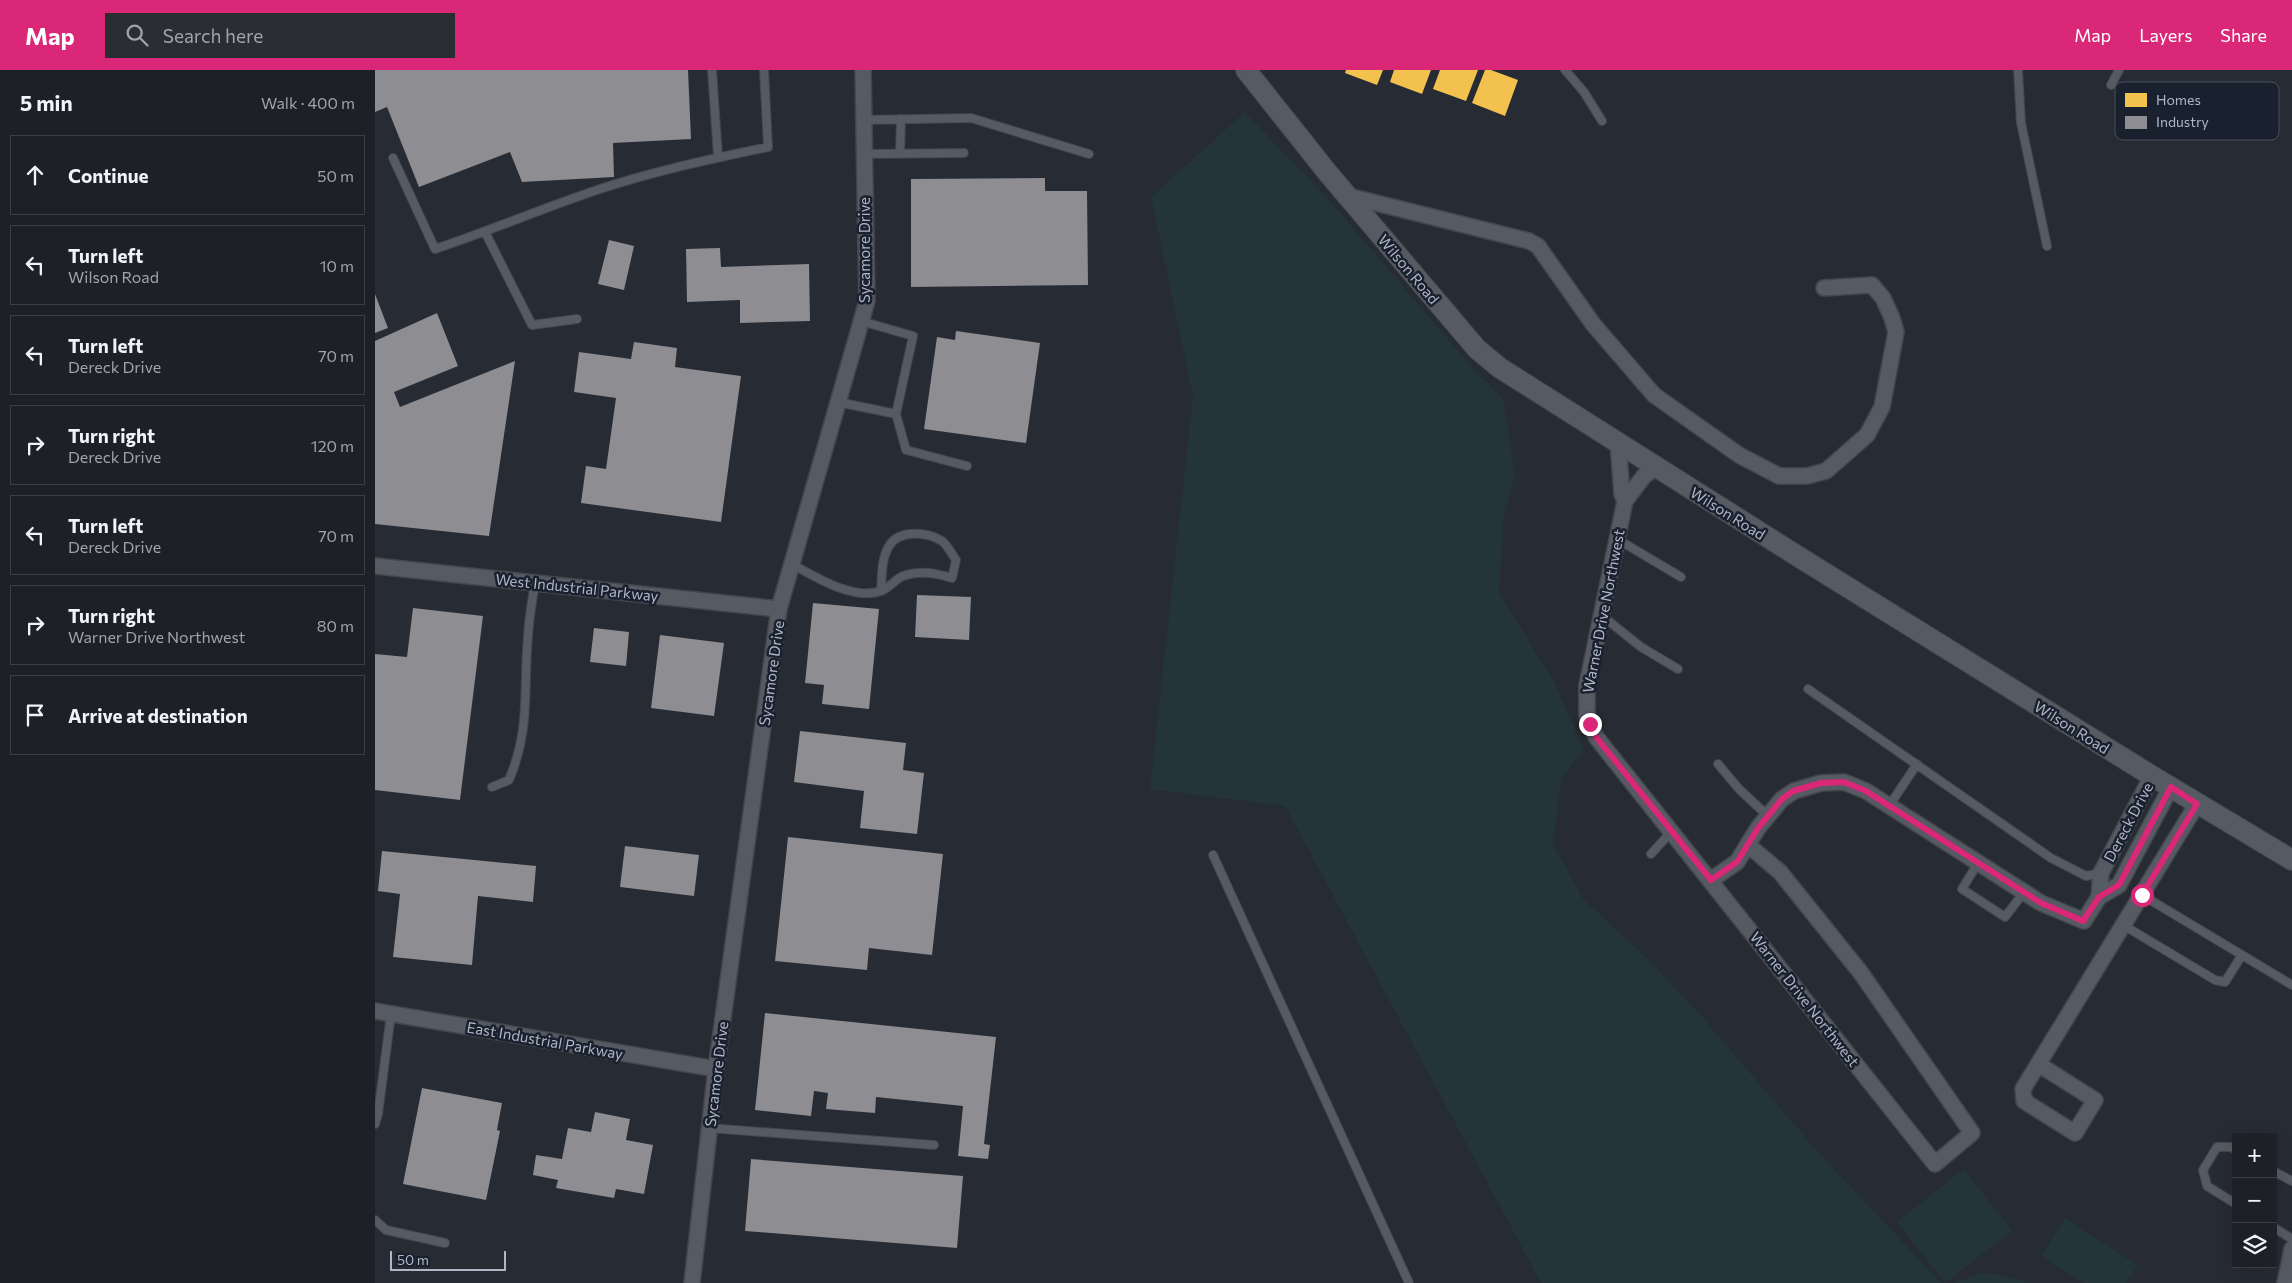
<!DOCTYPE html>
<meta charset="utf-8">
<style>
body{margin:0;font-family:Commissioner,sans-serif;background:#2a2d32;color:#f1f3f6}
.controls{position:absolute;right:15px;bottom:15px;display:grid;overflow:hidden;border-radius:0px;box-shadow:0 5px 20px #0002}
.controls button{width:45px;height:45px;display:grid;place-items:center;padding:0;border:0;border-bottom:1px solid #3b3e43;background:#1d2026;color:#f1f3f6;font:25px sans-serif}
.scale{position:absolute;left:15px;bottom:12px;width:116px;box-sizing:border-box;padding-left:5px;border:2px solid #afb6c6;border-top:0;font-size:14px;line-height:18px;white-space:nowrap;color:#afb6c6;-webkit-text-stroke:4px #1a212e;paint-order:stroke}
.stop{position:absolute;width:15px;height:15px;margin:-11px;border:4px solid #db2777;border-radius:50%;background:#fff}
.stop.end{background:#db2777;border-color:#fff;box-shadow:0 1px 5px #0008}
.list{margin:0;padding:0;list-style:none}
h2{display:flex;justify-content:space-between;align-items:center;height:65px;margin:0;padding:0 20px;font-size:21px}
h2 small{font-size:16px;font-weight:400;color:#a0a3a7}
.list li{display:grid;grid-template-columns:32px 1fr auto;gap:15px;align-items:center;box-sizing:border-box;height:80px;margin:0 10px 10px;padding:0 10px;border:1px solid #3b3e43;border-radius:0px}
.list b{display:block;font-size:19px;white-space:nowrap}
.list p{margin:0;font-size:16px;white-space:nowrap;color:#a0a3a7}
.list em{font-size:16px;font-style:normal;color:#a0a3a7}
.icon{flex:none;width:28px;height:28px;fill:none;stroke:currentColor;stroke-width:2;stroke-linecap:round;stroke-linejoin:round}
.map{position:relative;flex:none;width:1917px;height:1213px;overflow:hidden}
header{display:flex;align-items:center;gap:30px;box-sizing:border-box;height:70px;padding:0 25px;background:#db2777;color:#fff}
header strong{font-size:24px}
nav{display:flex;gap:28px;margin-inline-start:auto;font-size:18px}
.search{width:350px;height:45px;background:#2a2d32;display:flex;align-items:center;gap:12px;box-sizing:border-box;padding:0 18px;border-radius:0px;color:#a0a3a7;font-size:19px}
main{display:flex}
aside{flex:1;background:#1d2026}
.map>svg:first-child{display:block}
.green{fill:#233539}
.homes{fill:#f2c14e}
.industry{fill:#8d8d92}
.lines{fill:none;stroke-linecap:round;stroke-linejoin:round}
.service-casing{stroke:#43464c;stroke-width:10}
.minor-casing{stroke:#43464c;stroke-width:18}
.tertiary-casing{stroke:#43464c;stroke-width:22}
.service{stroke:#565a62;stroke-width:8}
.minor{stroke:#565a62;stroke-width:15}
.tertiary{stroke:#565a62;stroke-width:20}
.route{stroke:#db2777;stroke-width:6}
.labels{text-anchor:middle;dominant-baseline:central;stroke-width:5;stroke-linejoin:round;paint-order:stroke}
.street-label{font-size:15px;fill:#afb6c6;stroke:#1a212e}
.key{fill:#1a212e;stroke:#474e5c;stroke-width:1}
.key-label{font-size:14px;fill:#afb6c6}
</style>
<header>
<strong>Map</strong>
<div class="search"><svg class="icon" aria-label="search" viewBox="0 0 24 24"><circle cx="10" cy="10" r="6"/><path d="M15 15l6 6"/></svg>Search here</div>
<nav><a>Map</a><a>Layers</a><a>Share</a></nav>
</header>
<main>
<aside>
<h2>5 min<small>Walk · 400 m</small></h2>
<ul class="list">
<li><svg class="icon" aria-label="ahead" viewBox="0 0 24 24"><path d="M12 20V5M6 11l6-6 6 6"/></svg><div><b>Continue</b></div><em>50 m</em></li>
<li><svg class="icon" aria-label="left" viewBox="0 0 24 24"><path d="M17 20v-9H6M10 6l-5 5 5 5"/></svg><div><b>Turn left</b><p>Wilson Road</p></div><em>10 m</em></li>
<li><svg class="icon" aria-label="left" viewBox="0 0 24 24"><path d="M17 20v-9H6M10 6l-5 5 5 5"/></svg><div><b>Turn left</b><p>Dereck Drive</p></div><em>70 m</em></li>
<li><svg class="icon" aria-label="right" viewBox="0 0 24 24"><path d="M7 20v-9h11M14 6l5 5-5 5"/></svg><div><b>Turn right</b><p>Dereck Drive</p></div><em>120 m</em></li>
<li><svg class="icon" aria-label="left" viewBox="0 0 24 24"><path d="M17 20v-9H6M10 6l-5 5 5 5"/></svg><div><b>Turn left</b><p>Dereck Drive</p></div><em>70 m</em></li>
<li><svg class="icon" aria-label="right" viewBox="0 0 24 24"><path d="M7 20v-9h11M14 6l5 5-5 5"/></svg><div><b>Turn right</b><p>Warner Drive Northwest</p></div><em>80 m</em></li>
<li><svg class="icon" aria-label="arrive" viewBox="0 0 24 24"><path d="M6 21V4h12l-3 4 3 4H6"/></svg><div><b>Arrive at destination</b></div></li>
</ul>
</aside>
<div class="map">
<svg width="1917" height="1213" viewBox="0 0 1917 1213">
<rect width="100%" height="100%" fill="#272b33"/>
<!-- green -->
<path class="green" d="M870,42L954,130L1097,297L1128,329L1140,404L1129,444L1124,522L1180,614L1209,680L1186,709L1178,774L1208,829L1274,890L1328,948L1443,1082L1566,1213H1166L910,736L775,719L818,326L776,127Z
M1589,1099L1637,1161L1570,1213L1522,1152Z
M1690,1148L1763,1195L1751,1213H1709L1666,1186Z
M1610,1202L1648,1211L1650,1213H1579Z"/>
<!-- homes -->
<path class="homes" d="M971,0H1008L1002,15L970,3Z
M1019,0H1056L1047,24L1015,12Z
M1065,0H1103L1091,31L1058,19Z
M1110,0H1116L1143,10L1130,46L1097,33Z"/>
<!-- industry -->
<path class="industry" d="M0,0H313L316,69L238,73L239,107L147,112L135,82L44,117L12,37L0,42Z
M670,108V121H712L713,215L536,217V109Z
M234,170L259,176L249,220L223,214Z
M345,178L346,197L434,194L435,251L365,253V230L312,232L311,179Z
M0,224L13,258L0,263Z
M62,243L83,296L19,322L25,337L140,291L114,466L0,454V271Z
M581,261L665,273L651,373L549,359L562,267L580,270Z
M259,272L302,278L300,297L366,306L346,452L206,433L211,396L231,399L241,328L199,322L204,282L256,289Z
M542,525L596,527L594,570L540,567Z
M438,533L504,539L494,639L447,634L449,615L430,613Z
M38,538L108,546L85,730L0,720V584L32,587Z
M219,558L254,562L251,596L215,592Z
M285,565L349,573L339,646L276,638Z
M425,661L531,673L528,700L549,703L542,764L485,758L489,721L419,712Z
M413,767L568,784L557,885L494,878L492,900L400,891Z
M250,776L324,785L319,826L245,817Z
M7,781L161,796L158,832L103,826L97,895L18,887L25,824L3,821Z
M390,943L621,967L609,1074L615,1075L613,1089L583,1086L588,1036L501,1027L500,1043L451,1039L453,1023L439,1021L436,1046L380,1040Z
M47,1018L127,1033L122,1060L125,1061L111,1130L28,1114Z
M220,1042L255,1049L251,1070L278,1075L269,1124L241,1119L239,1128L181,1118L183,1110L158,1105L161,1085L187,1089L193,1058L216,1062Z
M376,1089L588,1106L582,1178L370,1161Z"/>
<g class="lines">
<defs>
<path id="service" d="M337,0L343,87
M1190,0L1209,22L1227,51
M1643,0L1646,53L1672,176
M1736,15L1744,0
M488,50L596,48L714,84
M489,84L589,83
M525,84L526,49
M18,88L60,179C114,161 166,139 219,121C275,102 335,89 393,77L389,0
M110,162L157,255L202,249
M463,332L521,344L538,266L486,251
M521,344L531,380L592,396
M1242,469L1306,507
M417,494C440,507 479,531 506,521C515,518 520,509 528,506C544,500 562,503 577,508L581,490C577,484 572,475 567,471C553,462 524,459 514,476C506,489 507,507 506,521
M1226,545L1266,577L1303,599
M1433,619L1676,788L1711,806L1726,803
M1343,694L1364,719L1393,746
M117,717L134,710C156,658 148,619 153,566C154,548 157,531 160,513
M1514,736L1542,694
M1276,784L1297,761
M838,785L1034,1213
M1603,793L1587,819L1630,847L1649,822
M1767,825L1917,915
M1748,855L1840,910L1850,912L1867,885
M0,1054L3,1044L16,944
M334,1058L559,1075
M1861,1080L1856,1077H1842L1828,1100L1832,1116L1861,1134
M1898,1101L1917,1111
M0,1150L11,1160L70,1173
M1898,1157L1917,1169"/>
<path id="minor" d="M973,126L1154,171L1163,176L1218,254L1279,325L1364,385L1404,406H1432L1451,401L1492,365L1507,337L1521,262L1517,248L1508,228L1497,215L1449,218
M1243,372L1247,424L1250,431
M1281,397L1269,406L1250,431L1212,615V646L1221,667L1560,1094L1597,1063L1486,903L1405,802L1373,775
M0,496L404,539
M1336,810L1362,792L1383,758L1407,729L1419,721L1446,713L1469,712L1491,721L1666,833L1709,851L1724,827L1726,803L1777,706
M1724,827L1744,815L1796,717
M0,941L341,999
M1663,994L1720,1030L1700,1063L1649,1031L1648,1019L1822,734
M317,1213L341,999L404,539L492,231L488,0
M1910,1213L1917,1179"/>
<path id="tertiary" d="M871,0L952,102L1102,279L1125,298L1424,487L1777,706L1917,790"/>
</defs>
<!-- service casing -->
<use href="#service" class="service-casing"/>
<!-- minor casing -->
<use href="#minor" class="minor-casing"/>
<!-- tertiary casing -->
<use href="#tertiary" class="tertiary-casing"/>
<!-- service -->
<use href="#service" class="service"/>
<!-- minor -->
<use href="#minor" class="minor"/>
<!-- tertiary -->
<use href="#tertiary" class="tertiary"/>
</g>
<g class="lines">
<!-- route -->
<path class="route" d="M1215,654L1221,667L1336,810L1362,792L1383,758L1407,729L1418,721L1446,713L1469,712L1491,721L1666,833L1708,851L1724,827L1744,815L1796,717L1822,734L1767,825"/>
</g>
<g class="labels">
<!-- street labels -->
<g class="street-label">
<text transform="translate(489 180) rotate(-90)">Sycamore Drive</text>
<text transform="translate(1034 199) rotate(50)">Wilson Road</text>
<text transform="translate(1353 443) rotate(32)">Wilson Road</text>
<text transform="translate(202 517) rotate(6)">West Industrial Parkway</text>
<text transform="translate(1228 541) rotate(-79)">Warner Drive Northwest</text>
<text transform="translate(396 603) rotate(-82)">Sycamore Drive</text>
<text transform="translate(1697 657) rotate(32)">Wilson Road</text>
<text transform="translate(1753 752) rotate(-62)">Dereck Drive</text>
<text transform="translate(1430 929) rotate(52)">Warner Drive Northwest</text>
<text transform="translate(170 970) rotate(10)">East Industrial Parkway</text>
<text transform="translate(341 1004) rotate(-83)">Sycamore Drive</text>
</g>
</g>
<!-- legend -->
<rect x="1740" y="12" width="164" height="58" rx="8" class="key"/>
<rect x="1750" y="23" width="22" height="14" fill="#f2c14e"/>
<rect x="1750" y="46" width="22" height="13" fill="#8d8d92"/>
<g class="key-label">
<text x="1781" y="35">Homes</text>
<text x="1781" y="57">Industry</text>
</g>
</svg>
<div class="controls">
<button>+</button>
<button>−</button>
<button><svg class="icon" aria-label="layers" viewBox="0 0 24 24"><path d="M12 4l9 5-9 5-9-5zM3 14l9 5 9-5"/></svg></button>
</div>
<div class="scale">50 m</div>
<div class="stop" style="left:1767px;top:825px"></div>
<div class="stop end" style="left:1215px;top:654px"></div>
</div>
</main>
